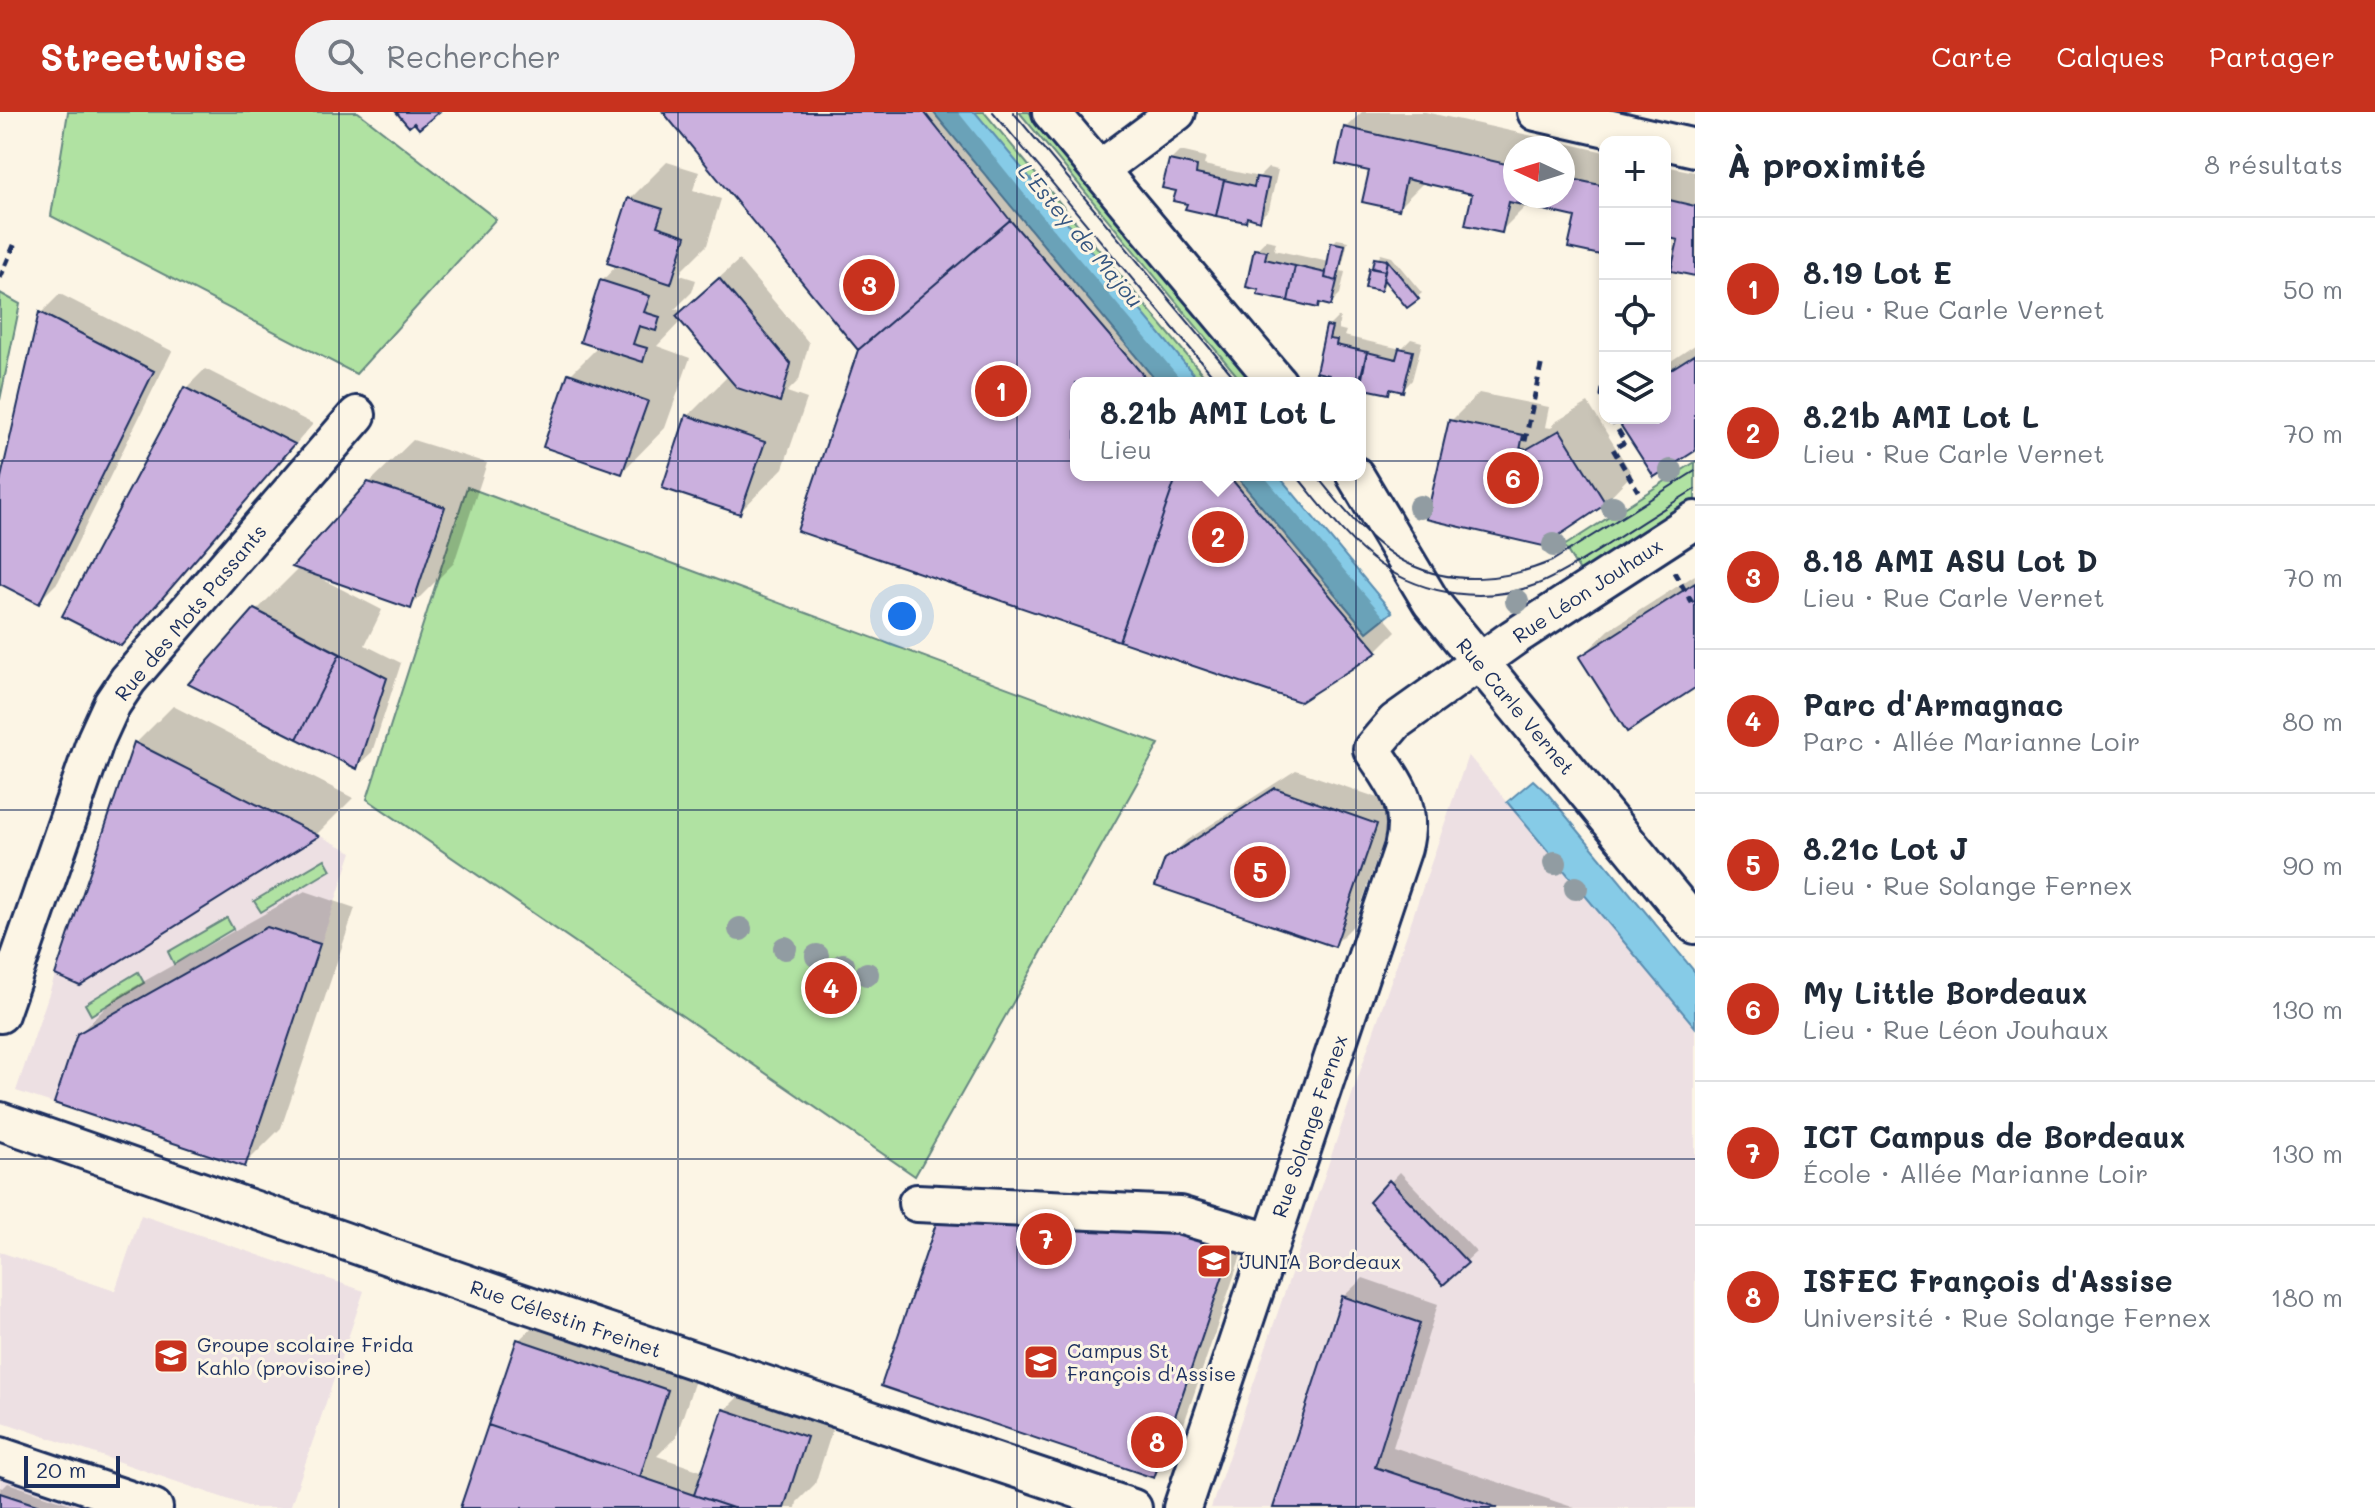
<!DOCTYPE html>
<html lang="fr">
<meta charset="utf-8">
<style>
body{margin:0;font-family:Mali,sans-serif;background:#f2f2f3;color:#1f2937}
.controls{position:absolute;right:24px;top:24px;display:grid;overflow:hidden;border-radius:16px;box-shadow:0 4px 12px #0003}
.controls button{width:72px;height:72px;display:grid;place-items:center;padding:0;border:0;border-bottom:2px solid #e0e1e3;background:#fff;color:#1f2937;font:40px sans-serif}
.compass{position:absolute;left:1503px;top:24px;width:72px;height:72px;border-radius:50%;background:#fff;box-shadow:0 4px 12px #0003;rotate:274deg}
.scale{position:absolute;left:24px;bottom:20px;width:96px;box-sizing:border-box;padding-left:8px;border:4px solid #1b2f5e;border-top:0;font-size:22px;line-height:28px;white-space:nowrap;color:#1b2f5e;-webkit-text-stroke:6px #fcf5e5;paint-order:stroke}
.you{position:absolute;left:902px;top:504px;width:28px;height:28px;margin:-20px;border:6px solid #fff;border-radius:50%;background:#1a73e8;box-shadow:0 0 0 12px #1a73e833}
.badge{display:grid;place-items:center;width:52px;height:52px;border-radius:50%;background:#c8321e;color:#fff;font-size:26px;font-weight:700}
.pin{position:absolute;translate:-50% -50%;border:4px solid #fff;box-shadow:0 2px 8px #0006}
.popup{position:absolute;left:1070px;top:265px;width:296px;height:104px;box-sizing:border-box;display:grid;place-content:center;border-radius:16px;background:#fff;filter:drop-shadow(0 2px 6px #0005);font-size:26px;white-space:nowrap;color:#747a83}
.popup b{font-size:30px;color:#1f2937}
.popup::after{content:'';position:absolute;left:50%;top:100%;margin-left:-16px;border:16px solid transparent;border-top-color:#fff}
.list{margin:0;padding:0;list-style:none}
h2{display:flex;justify-content:space-between;align-items:center;height:104px;margin:0;padding:0 32px;font-size:34px}
h2 small{font-size:26px;font-weight:400;color:#747a83}
.list li{display:grid;grid-template-columns:52px 1fr auto;gap:24px;align-items:center;box-sizing:border-box;height:144px;padding:0 32px;border-top:2px solid #e0e1e3}
.list b{display:block;font-size:30px;white-space:nowrap}
.list p{margin:0;font-size:26px;white-space:nowrap;color:#747a83}
.list em{font-size:26px;font-style:normal;color:#747a83}
.icon{flex:none;width:44px;height:44px;fill:none;stroke:currentColor;stroke-width:2;stroke-linecap:round;stroke-linejoin:round}
.map{position:relative;flex:none;width:1695px;height:1396px;overflow:hidden}
header{display:flex;align-items:center;gap:48px;box-sizing:border-box;height:112px;padding:0 40px;background:#c8321e;color:#fff}
header strong{font-size:38px}
nav{display:flex;gap:44px;margin-inline-start:auto;font-size:28px}
.search{width:560px;height:72px;background:#f2f2f3;display:flex;align-items:center;gap:20px;box-sizing:border-box;padding:0 28px;border-radius:44px;color:#747a83;font-size:30px}
main{display:flex}
aside{flex:1;background:#fff}
.map>svg:first-child{display:block}
.built{fill:#ede0e3}
.green{fill:#b0e2a2;stroke:#668880;stroke-width:2}
.water{fill:#86cbe7;stroke:#5b8db0;stroke-width:2}
.shadow{fill:#0003;fill-rule:evenodd}
.building{fill:#cbb0de;stroke:#1b2f5e;stroke-width:2}
.lines{fill:none;stroke-linecap:round;stroke-linejoin:round}
.minor-casing{stroke:#1b2f5e;stroke-width:42}
.path{stroke:#1b2f5e;stroke-width:5;stroke-dasharray:8 6;stroke-linecap:butt}
.minor{stroke:#fcf5e5;stroke-width:36}
.tram{stroke:#1b2f5e;stroke-width:2}
.tree{fill:#919ca2}
.grid{fill:none;stroke:#1b2f5e;stroke-width:2;stroke-opacity:0.55}
.labels{text-anchor:middle;dominant-baseline:central;stroke-width:6;stroke-linejoin:round;paint-order:stroke}
.street-label{font-size:20px;fill:#1b2f5e;stroke:#fcf5e5}
.poi-label{font-size:20px;fill:#1b2f5e;stroke:#fcf5e5;text-anchor:start}
.water-label{font-size:22px;font-style:italic;fill:#365680;stroke:#fcf5e5}
</style>
<header>
<strong>Streetwise</strong>
<div class="search"><svg class="icon" aria-label="search" viewBox="0 0 24 24"><circle cx="10" cy="10" r="6"/><path d="M15 15l6 6"/></svg>Rechercher</div>
<nav><a>Carte</a><a>Calques</a><a>Partager</a></nav>
</header>
<main>
<div class="map">
<svg width="1695" height="1396" viewBox="0 0 1695 1396">
<rect width="100%" height="100%" fill="#fcf5e5"/>
<filter id="ink" filterUnits="userSpaceOnUse"><feTurbulence type="fractalNoise" baseFrequency=".0125" numOctaves="2"/><feDisplacementMap in="SourceGraphic" scale="16" xChannelSelector="R" yChannelSelector="G"/><feConvolveMatrix kernelMatrix="1 2 1 2 8 2 1 2 1" color-interpolation-filters="sRGB"/></filter>
<g filter="url(#ink)">
<!-- built -->
<path class="built" d="M134,630L352,740L245,1055L16,979Z
M1468,643L1695,915V1396H1211Z
M141,1103L364,1179L290,1396H253L0,1309V1140L115,1179Z
M0,1363L97,1396H0Z"/>
<!-- green -->
<path class="green" d="M68,0H358L496,107L356,262L51,104Z
M974,0H984L1210,271H1200Z
M1019,0H1029L1255,271H1243Z
M0,181L20,192L0,288Z
M1695,350V387L1581,461L1564,434Z
M467,375L1159,632L915,1064L367,687Z
M325,747L331,758L261,800L254,789Z
M227,806L233,817L174,852L168,840Z
M138,860L144,871L91,903L85,892Z"/>
<!-- water -->
<path class="water" d="M933,0H975L1201,271H1158Z
M1235,363H1278L1392,500L1367,520Z
M1533,668L1548,682L1695,860V915L1507,690Z"/>
<!-- shadow -->
<path class="shadow" d="M666,0H958L1029,88L1184,271H1076V363H1263L1396,519L1376,539L860,238Z
M1362,0H1425L1605,40V141L1577,103L1528,92L1501,119L1474,80L1425,69L1398,96L1345,16ZM1515,36H1563V84H1515Z
M1180,39L1206,45L1204,53L1259,65L1268,56L1278,58L1269,97L1260,106L1249,104L1245,108L1189,90L1178,78L1170,49Z
M667,50L699,60L693,78L721,87L707,133L682,158L680,163L696,168L692,180L675,197L683,199L739,148L809,231L799,268L787,280L807,287L783,356L740,400L688,304L729,263L681,207L679,211L657,234L690,246L665,316L622,360L570,263L599,234L602,169L618,152L630,87Z
M1665,54L1695,60V162L1680,126L1665,123Z
M1337,127L1348,129L1341,159L1345,160L1340,182L1330,192L1321,190L1317,194L1260,181L1256,138L1266,128L1276,130L1274,138L1329,150L1333,131Z
M1381,142L1392,145L1422,181L1407,194L1386,167L1384,173L1380,177L1371,157Z
M60,182L172,239L58,470L38,490L0,470V379L41,201Z
M1338,205H1340L1338,217L1346,219L1344,224L1401,237L1411,227L1422,230L1412,268L1403,278L1393,276L1388,280L1360,274V271L1330,267L1332,262L1319,259L1328,215Z
M1695,233V336L1619,306H1665V253Z
M205,257L313,312L140,512L186,276Z
M1479,281L1549,295L1545,315L1551,316L1557,309L1588,291L1632,362L1605,390L1451,309Z
M413,328L487,351L454,451L411,494L319,462L318,465L382,498L365,533L401,551L372,640L357,654L256,499L299,456L369,371Z
M1695,463V574L1581,545L1609,518Z
M173,594L353,686L317,722L80,872L136,631Z
M1296,658L1396,692L1354,813L1334,833L1167,748L1187,728Z
M305,779L355,796L281,1016L244,1053L78,923L116,885Z
M1400,1060L1476,1140L1443,1170L1372,1090Z
M1171,1090L1250,1117L1173,1344L1153,1364Z
M1363,1166L1438,1192L1393,1335L1575,1396H1275L1343,1185Z
M556,1192L704,1241L676,1325L657,1344L704,1360L725,1298L762,1261L842,1288L815,1372L797,1390L796,1396H462L519,1228Z
M8,1371L83,1396H0V1375L3,1376Z"/>
<!-- building -->
<path class="building" d="M396,0H439L419,17L414,11L409,15Z
M663,0H924L1010,108L858,238Z
M1344,15L1515,54V84H1563V65L1605,74V144L1568,136L1575,105L1509,90L1502,121L1465,113L1472,82L1406,67L1399,98L1362,90L1369,59L1336,52Z
M1169,48L1197,54L1196,62L1224,68L1216,104L1185,97L1187,92L1173,89L1176,79L1162,76Z
M1256,65L1269,67L1260,109L1247,105L1246,110L1216,104L1224,68L1254,75Z
M628,86L663,97L657,114L686,124L671,172L607,151Z
M1665,87L1695,94V164L1671,159L1678,128L1665,125Z
M1010,108L1150,271H1076V363H1177L1119,529L797,419L858,238Z
M1331,130L1345,133L1337,169L1325,166Z
M1254,137L1267,139L1265,147L1295,154L1288,189L1257,183L1259,178L1246,175Z
M1374,146L1387,148L1385,159L1372,156Z
M1387,148L1419,187L1407,196L1383,167Z
M1295,154L1326,161L1325,166L1337,169L1331,194L1319,191L1318,196L1288,189Z
M1369,156L1385,159L1381,179L1365,176Z
M719,166L791,252L780,290L737,276L676,204Z
M600,168L650,184L644,200L660,205L656,219L639,214L633,232L647,236L643,250L580,230Z
M39,200L154,259L39,492L0,472V370Z
M1326,214L1332,215L1329,227L1337,228L1336,233L1367,240L1359,271L1328,269L1329,263L1316,260Z
M1399,236L1413,239L1403,280L1390,277L1389,282L1360,276L1367,240L1396,247Z
M1695,242V339L1654,365L1616,306H1665V261Z
M568,261L648,289L622,362L543,335Z
M184,275L295,332L121,534L62,504Z
M686,303L765,330L740,402L662,376Z
M1449,308L1523,323L1519,343L1526,344L1527,337L1560,318L1606,392L1543,434L1426,407Z
M1177,363H1228L1378,540L1300,590L1119,529Z
M368,370L445,395L411,497L292,455Z
M1695,471V576L1627,620L1579,545Z
M254,497L387,566L357,657L188,572Z
M254,497L340,542L297,627L188,572Z
M134,630L319,724L80,874L55,863Z
M1275,676L1377,712L1335,835L1155,774L1165,747Z
M267,815L320,832L245,1055L54,991L77,922Z
M1389,1068L1468,1151L1443,1173L1369,1090Z
M940,1100L1151,1109L1232,1137L1154,1366L881,1274Z
M1342,1184L1420,1211L1375,1355L1498,1396H1273Z
M517,1227L668,1278L640,1365L488,1313Z
M723,1297L807,1325L784,1396H733L694,1383Z
M488,1313L694,1383L733,1396H460Z
M0,1381L46,1396H0Z"/>
<g class="lines">
<defs>
<path id="minor" d="M1051,0L1278,271
M1536,0L1695,36
M1099,58L1177,0
M1355,363L1431,490L1695,813
M0,902L96,627L112,592L128,568L357,303
M0,1009L508,1186L1133,1396
M917,1091L1179,1103L1270,1130
M0,1344L154,1396
M1182,1396L1403,736C1414,692 1395,672 1372,637L1395,610L1513,526L1695,408"/>
</defs>
<!-- minor casing -->
<use href="#minor" class="minor-casing"/>
<!-- path -->
<path class="path" d="M0,166L15,131
M1605,263L1602,283L1605,294
M1611,306L1625,330L1613,337L1638,379
M1522,343L1542,249
M1674,460L1695,496"/>
<!-- minor -->
<use href="#minor" class="minor"/>
<!-- tram -->
<path class="tram" d="M993,0L1219,271
M1013,0L1239,271
M1296,363C1321,393 1347,429 1379,452C1425,484 1486,492 1538,472C1562,462 1585,447 1607,433C1636,414 1666,395 1695,377
M1316,363C1341,394 1372,435 1409,452C1454,474 1507,468 1552,449L1695,359"/>
</g>
<!-- trees -->
<g class="tree">
<circle cx="1671" cy="359" r="12"/>
<circle cx="1420" cy="395" r="12"/>
<circle cx="1613" cy="395" r="12"/>
<circle cx="1554" cy="433" r="12"/>
<circle cx="1517" cy="489" r="12"/>
<circle cx="1555" cy="751" r="12"/>
<circle cx="1576" cy="776" r="12"/>
<circle cx="740" cy="817" r="12"/>
<circle cx="785" cy="836" r="12"/>
<circle cx="817" cy="844" r="12"/>
<circle cx="843" cy="853" r="12"/>
<circle cx="867" cy="862" r="12"/>
<circle cx="847" cy="884" r="12"/>
</g>
</g>
<!-- grid -->
<path class="grid" d="M339,0V1396M678,0V1396M1017,0V1396M1356,0V1396M0,349H1695M0,698H1695M0,1047H1695"/>
<!-- icons -->
<defs>
<symbol id="school-square" viewBox="-11 -11 22 22"><rect x="-9" y="-9" width="18" height="18" rx="4" fill="#c8321e" stroke="#fcf5e5"/><path d="M0-5L7-2L0 1L-7-2ZM-4 1L0 2.5L4 1V4Q0 6-4 4Z" fill="#fff"/></symbol>
<symbol id="university-square" viewBox="-11 -11 22 22"><rect x="-9" y="-9" width="18" height="18" rx="4" fill="#c8321e" stroke="#fcf5e5"/><path d="M0-5L7-2L0 1L-7-2ZM-4 1L0 2.5L4 1V4Q0 6-4 4Z" fill="#fff"/></symbol>
</defs>
<g fill-rule="evenodd">
<use href="#school-square" x="1194" y="1129" width="40" height="40"/>
<use href="#school-square" x="151" y="1224" width="40" height="40"/>
<use href="#university-square" x="1021" y="1230" width="40" height="40"/>
</g>
<g class="labels">
<!-- street labels -->
<g class="street-label">
<text transform="translate(1587 478) rotate(-33)">Rue Léon Jouhaux</text>
<text transform="translate(190 500) rotate(-50)">Rue des Mots Passants</text>
<text transform="translate(1516 594) rotate(50)">Rue Carle Vernet</text>
<text transform="translate(1309 1014) rotate(-71)">Rue Solange Fernex</text>
<text transform="translate(566 1206) rotate(19)">Rue Célestin Freinet</text>
</g>
<!-- poi labels -->
<g class="poi-label">
<text x="1240" y="1149">JUNIA Bordeaux</text>
<text x="197" y="1232">Groupe scolaire Frida<tspan x="197" dy="23">Kahlo (provisoire)</tspan></text>
<text x="1067" y="1238">Campus St<tspan x="1067" dy="23">François d'Assise</tspan></text>
</g>
<!-- water labels -->
<g class="water-label">
<text transform="translate(1081 123) rotate(50)">L'Estey de Majou</text>
</g>
</g>
</svg>
<div class="controls">
<button>+</button>
<button>−</button>
<button><svg class="icon" aria-label="locate" viewBox="0 0 24 24"><circle cx="12" cy="12" r="6"/><path d="M12 2v4M12 18v4M2 12h4M18 12h4"/></svg></button>
<button><svg class="icon" aria-label="layers" viewBox="0 0 24 24"><path d="M12 4l9 5-9 5-9-5zM3 14l9 5 9-5"/></svg></button>
</div>
<svg class="compass" viewBox="-18 -18 36 36"><path d="M0-13l5 13h-10z" fill="#e53935"/><path d="M0 13l5-13h-10z" fill="#747a83"/></svg>
<div class="scale">20 m</div>
<div class="you"></div>
<div class="pin badge" style="left:1001px;top:279px">1</div>
<div class="pin badge" style="left:1218px;top:425px">2</div>
<div class="popup"><b>8.21b AMI Lot L</b>Lieu</div>
<div class="pin badge" style="left:869px;top:173px">3</div>
<div class="pin badge" style="left:831px;top:876px">4</div>
<div class="pin badge" style="left:1260px;top:760px">5</div>
<div class="pin badge" style="left:1513px;top:366px">6</div>
<div class="pin badge" style="left:1046px;top:1127px">7</div>
<div class="pin badge" style="left:1157px;top:1330px">8</div>
</div>
<aside>
<h2>À proximité<small>8 résultats</small></h2>
<ul class="list">
<li><span class="badge">1</span><div><b>8.19 Lot E</b><p>Lieu · Rue Carle Vernet</p></div><em>50 m</em></li>
<li><span class="badge">2</span><div><b>8.21b AMI Lot L</b><p>Lieu · Rue Carle Vernet</p></div><em>70 m</em></li>
<li><span class="badge">3</span><div><b>8.18 AMI ASU Lot D</b><p>Lieu · Rue Carle Vernet</p></div><em>70 m</em></li>
<li><span class="badge">4</span><div><b>Parc d'Armagnac</b><p>Parc · Allée Marianne Loir</p></div><em>80 m</em></li>
<li><span class="badge">5</span><div><b>8.21c Lot J</b><p>Lieu · Rue Solange Fernex</p></div><em>90 m</em></li>
<li><span class="badge">6</span><div><b>My Little Bordeaux</b><p>Lieu · Rue Léon Jouhaux</p></div><em>130 m</em></li>
<li><span class="badge">7</span><div><b>ICT Campus de Bordeaux</b><p>École · Allée Marianne Loir</p></div><em>130 m</em></li>
<li><span class="badge">8</span><div><b>ISFEC François d'Assise</b><p>Université · Rue Solange Fernex</p></div><em>180 m</em></li>
</ul>
</aside>
</main>
